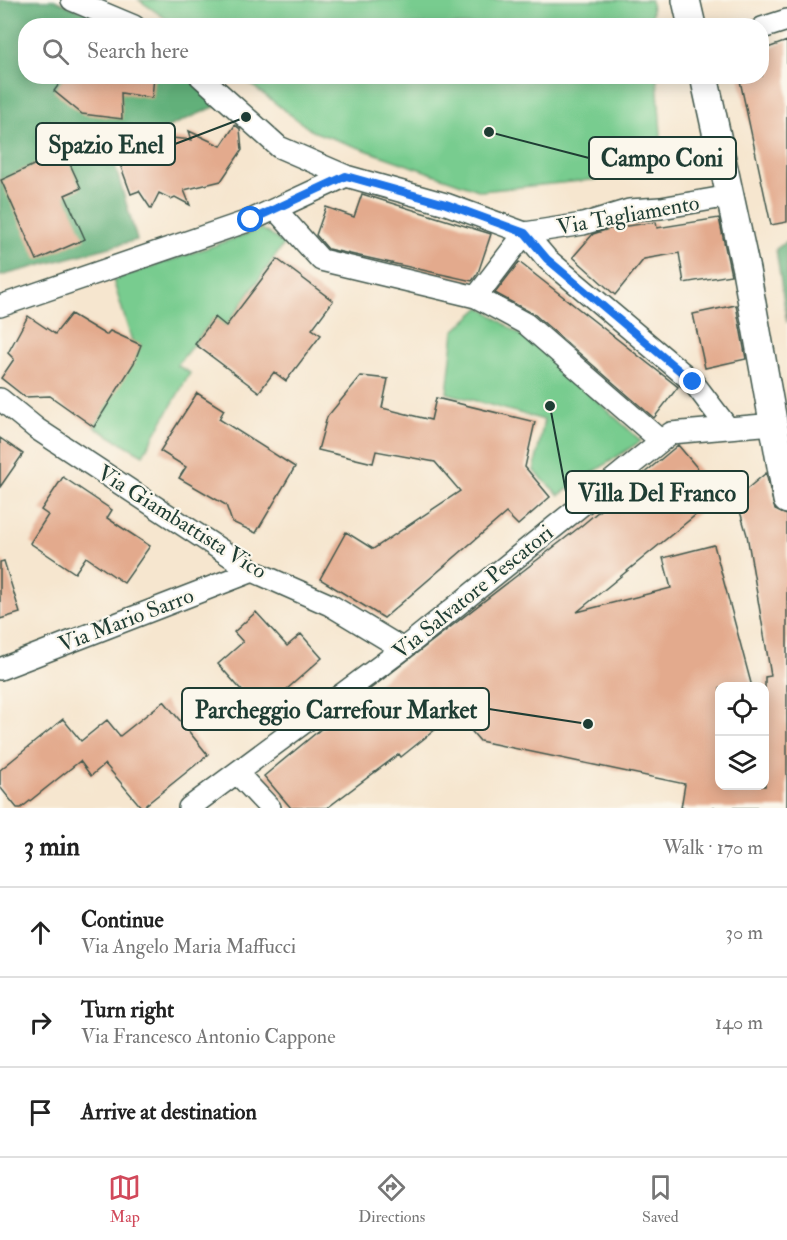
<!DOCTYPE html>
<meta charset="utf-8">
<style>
body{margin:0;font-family:"IM FELL Double Pica",serif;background:#f2f2f2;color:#222}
.controls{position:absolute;right:18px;bottom:18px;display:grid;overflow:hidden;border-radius:12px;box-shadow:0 3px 15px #0003}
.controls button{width:54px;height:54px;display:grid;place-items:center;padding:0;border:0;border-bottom:2px solid #e0e0e0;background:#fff;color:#222;font:30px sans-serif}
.stop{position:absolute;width:18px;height:18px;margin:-14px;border:4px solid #1a73e8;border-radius:50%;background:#fff}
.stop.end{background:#1a73e8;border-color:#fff;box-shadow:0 2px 6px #0008}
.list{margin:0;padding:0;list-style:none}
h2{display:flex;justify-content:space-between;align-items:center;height:78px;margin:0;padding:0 24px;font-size:26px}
h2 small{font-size:20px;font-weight:400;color:#767676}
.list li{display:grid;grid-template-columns:39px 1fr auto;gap:18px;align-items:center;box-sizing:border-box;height:90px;padding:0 24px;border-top:2px solid #e0e0e0}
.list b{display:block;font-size:22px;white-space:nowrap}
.list p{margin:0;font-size:20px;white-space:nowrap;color:#767676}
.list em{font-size:20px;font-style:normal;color:#767676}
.icon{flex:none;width:33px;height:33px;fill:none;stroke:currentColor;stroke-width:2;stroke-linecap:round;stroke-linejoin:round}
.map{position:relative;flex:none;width:787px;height:808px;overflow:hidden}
.search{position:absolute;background:#fff;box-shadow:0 3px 15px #0003;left:18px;right:18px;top:18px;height:66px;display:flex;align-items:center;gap:15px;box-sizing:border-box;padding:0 21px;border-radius:24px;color:#767676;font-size:22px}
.sheet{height:348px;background:#fff}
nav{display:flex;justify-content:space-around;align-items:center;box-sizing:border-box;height:84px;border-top:2px solid #e0e0e0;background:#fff;font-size:16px;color:#767676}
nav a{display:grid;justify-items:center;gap:3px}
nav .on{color:#d1495b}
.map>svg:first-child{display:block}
.green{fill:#78cc8f;stroke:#4c8462;stroke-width:1.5}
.forest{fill:#62b07a;stroke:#407657;stroke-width:1.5}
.building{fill:#e3aa8d}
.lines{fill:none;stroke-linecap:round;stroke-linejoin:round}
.minor-casing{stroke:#3f564b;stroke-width:24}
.tertiary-casing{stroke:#3f564b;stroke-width:30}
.minor{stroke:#fff;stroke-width:21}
.tertiary{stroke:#fff;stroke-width:27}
.route{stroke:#1a73e8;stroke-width:8}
.labels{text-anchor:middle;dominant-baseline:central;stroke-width:4.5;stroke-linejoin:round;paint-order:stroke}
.street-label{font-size:22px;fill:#1f3d34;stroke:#fbf7ec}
.leader{fill:none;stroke:#1f3d34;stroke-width:2}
.callout-dot{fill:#1f3d34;stroke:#fbf7ec;stroke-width:2}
.callout{fill:#fbf7ec;stroke:#1f3d34;stroke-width:2}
.callout-label{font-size:24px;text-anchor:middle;font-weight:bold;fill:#1f3d34}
</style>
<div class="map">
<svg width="787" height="808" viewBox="0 0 787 808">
<rect width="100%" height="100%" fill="#fbf7ec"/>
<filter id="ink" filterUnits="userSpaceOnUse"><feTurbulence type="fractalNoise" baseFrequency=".0167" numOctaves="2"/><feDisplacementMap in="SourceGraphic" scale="12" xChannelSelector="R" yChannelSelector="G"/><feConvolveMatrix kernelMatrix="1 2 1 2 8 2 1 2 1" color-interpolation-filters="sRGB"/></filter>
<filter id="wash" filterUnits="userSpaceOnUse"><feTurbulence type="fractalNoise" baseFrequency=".008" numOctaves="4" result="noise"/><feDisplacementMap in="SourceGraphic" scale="24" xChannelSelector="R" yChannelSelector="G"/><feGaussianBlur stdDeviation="1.35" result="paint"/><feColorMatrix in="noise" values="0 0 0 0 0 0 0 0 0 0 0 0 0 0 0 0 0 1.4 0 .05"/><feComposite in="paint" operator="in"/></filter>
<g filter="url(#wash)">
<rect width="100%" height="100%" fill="#f6e6cf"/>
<!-- green -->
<path class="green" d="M139,0H651L653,25H175Z
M241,77H657L661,134L660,173L481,191L312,131Z
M262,229L284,244L226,326L214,318L177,365L190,373L143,455L94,427L141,345L132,341L113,280Z
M481,307L544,352L641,441L559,495L534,471L544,420L447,393L454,331Z"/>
<!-- forest -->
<path class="forest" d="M0,0H54L117,25L26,26V76L189,77L219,105L111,152L137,240L0,276Z
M787,241V323L776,249Z"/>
<g id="blocks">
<!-- building -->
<path class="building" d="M787,41V222L771,225L739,76H762V50Z
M65,76H154L152,98L121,93L122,119L82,114L54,91Z
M235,125L240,129L242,150L221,181L184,190L190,205L175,197L171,199L159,193L151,209L139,191L131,194L121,167L129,142L148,152L161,137L192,140L189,131L221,146Z
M64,151L81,188L65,195L85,239L37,260L1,180Z
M362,194L491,234L478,273L472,281L328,249L316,235L326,207L354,217Z
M719,218L731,275L684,283L679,253L644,259L615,295L573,257L593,234L612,228L656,222L657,228Z
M277,259L333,301L312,329L321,335L286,381L274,372L259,392L195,344L215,317L226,326Z
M519,262L678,387L654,418L534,314L495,293Z
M736,305L746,359L705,368L693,314Z
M71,314L106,335L110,331L141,345L134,363L94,427L50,396L25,397L1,378L14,359L8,353L28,316L55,334Z
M361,376L388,379L382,408L431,420L436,398L535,422L525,467L550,497L518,525L506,513L384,618L320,579L346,532L373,549L460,491L435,462L376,451L373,463L318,450L327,417Z
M197,393L224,410L219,419L295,467L256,533L232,522L226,505L179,478L186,467L160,451Z
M0,438L23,454L0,487Z
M678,445L720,495L577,612L671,588L663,558L714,545L752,687H720V786H765V677L771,676L747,535L736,498L766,473L775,510L787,515V808H681L685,784L480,741L456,713L401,757L399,754L327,808H291L264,776L356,700L581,526Z
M63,477L112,510L107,518L150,546L124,583L86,557L75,573L30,543L48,515L41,510Z
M4,561L20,613L0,619V562Z
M256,612L287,646L301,634L322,658L261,712L218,664L243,642L234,632Z
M164,701L208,755L142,808L105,764L91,776L80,761L21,808H17L0,787V770L63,719L81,741L107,720L120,736Z"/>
</g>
</g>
<g filter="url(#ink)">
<use href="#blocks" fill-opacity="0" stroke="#3f564b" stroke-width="1.5"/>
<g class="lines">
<defs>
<path id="minor" d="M72,0L134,26
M762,28L787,20
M200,76L279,147L346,176L446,204L525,233L547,259L693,382L728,428
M276,210L321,260L476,297L526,324L661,441
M525,233L583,224L629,210L661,208L730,196
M476,297L525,233
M0,306L251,220L346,176
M0,399L37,429L253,571L330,605L403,649
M0,669L253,571
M237,773L270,808
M189,808L403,649L671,433L773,424"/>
<path id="tertiary" d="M686,0L692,26
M704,76L746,270L787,500"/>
</defs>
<!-- minor casing -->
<use href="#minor" class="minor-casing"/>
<!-- tertiary casing -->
<use href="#tertiary" class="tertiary-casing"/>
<!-- minor -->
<use href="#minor" class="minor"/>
<!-- tertiary -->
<use href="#tertiary" class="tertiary"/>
</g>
</g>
<g class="lines" filter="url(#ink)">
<!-- route -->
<path class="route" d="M251,220L346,176L446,204L525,233L547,259L693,382"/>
</g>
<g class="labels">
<!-- street labels -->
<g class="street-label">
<text transform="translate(628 215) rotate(-10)">Via Tagliamento</text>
<text transform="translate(182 522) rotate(32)">Via Giambattista Vico</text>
<text transform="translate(473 592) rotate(-39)">Via Salvatore Pescatori</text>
<text transform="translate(126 620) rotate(-21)">Via Mario Sarro</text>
</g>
</g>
<!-- callouts -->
<path class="leader" d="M246 117L175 144M489 132L589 158M550 406L566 492M588 724L489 709"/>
<g class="callout-dot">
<circle cx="246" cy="117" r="6"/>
<circle cx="489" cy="132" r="6"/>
<circle cx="550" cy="406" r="6"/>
<circle cx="588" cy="724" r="6"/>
</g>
<g class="callout">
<rect x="36" y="123" width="139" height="42" rx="6"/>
<rect x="589" y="137" width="147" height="42" rx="6"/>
<rect x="566" y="471" width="182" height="42" rx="6"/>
<rect x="182" y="688" width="307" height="42" rx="6"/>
</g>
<g class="callout-label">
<text x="106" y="153">Spazio Enel</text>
<text x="662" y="166">Campo Coni</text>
<text x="657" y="501">Villa Del Franco</text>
<text x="336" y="718">Parcheggio Carrefour Market</text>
</g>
</svg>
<div class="controls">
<button><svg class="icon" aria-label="locate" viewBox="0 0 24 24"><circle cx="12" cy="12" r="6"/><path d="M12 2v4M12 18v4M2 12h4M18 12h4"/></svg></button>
<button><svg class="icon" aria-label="layers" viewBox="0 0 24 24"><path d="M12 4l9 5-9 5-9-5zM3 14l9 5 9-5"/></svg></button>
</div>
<div class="stop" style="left:251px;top:220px"></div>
<div class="stop end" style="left:693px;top:382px"></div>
<div class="search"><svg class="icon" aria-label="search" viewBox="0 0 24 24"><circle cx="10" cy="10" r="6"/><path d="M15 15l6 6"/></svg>Search here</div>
</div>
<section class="sheet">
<h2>3 min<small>Walk · 170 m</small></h2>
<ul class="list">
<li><svg class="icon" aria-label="ahead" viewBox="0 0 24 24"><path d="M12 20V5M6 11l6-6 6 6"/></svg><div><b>Continue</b><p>Via Angelo Maria Maffucci</p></div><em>30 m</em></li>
<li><svg class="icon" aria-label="right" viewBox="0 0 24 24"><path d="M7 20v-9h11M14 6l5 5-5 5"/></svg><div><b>Turn right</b><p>Via Francesco Antonio Cappone</p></div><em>140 m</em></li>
<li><svg class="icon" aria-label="arrive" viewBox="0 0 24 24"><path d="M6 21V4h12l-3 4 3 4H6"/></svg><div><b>Arrive at destination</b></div></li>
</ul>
</section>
<nav>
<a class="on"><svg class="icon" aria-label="map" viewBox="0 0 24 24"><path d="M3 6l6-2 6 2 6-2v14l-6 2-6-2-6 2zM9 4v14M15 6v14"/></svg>Map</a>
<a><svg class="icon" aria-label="directions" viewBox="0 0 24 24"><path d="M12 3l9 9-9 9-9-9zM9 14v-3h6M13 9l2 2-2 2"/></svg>Directions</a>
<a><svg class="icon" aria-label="saved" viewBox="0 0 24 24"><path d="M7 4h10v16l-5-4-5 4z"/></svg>Saved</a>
</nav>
